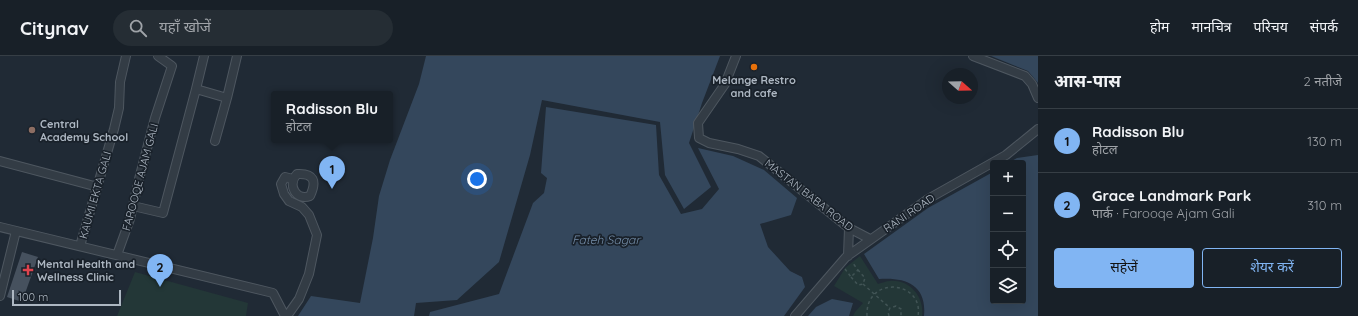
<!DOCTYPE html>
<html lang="hi">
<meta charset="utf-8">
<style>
body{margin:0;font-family:Quicksand,"Noto Sans Devanagari",sans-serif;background:#252d34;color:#f1f3f6}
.controls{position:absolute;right:12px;bottom:12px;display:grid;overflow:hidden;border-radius:4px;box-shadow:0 4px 16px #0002}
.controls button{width:36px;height:36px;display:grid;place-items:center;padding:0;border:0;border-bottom:1px solid #363e45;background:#182028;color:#f1f3f6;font:20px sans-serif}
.compass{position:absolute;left:942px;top:12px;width:36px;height:36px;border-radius:50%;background:#182028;box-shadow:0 4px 16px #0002;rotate:110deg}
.scale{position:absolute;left:12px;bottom:10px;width:109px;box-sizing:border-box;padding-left:4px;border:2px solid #adb7c2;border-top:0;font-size:11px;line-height:14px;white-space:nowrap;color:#adb7c2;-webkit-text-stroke:3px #19212a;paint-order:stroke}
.you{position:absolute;left:477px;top:123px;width:14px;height:14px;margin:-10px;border:3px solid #fff;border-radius:50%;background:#1a73e8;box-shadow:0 0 0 6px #1a73e833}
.badge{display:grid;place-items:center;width:26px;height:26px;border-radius:50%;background:#81b5f3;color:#111;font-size:13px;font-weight:700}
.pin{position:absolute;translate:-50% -33px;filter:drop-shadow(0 1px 2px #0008)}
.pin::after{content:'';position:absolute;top:21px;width:14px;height:12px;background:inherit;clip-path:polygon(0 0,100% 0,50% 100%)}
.popup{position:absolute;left:271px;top:35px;width:122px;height:52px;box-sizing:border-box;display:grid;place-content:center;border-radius:4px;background:#182028;filter:drop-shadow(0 1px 3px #0005);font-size:13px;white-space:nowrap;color:#9fa3a8}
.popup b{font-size:15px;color:#f1f3f6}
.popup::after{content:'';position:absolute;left:50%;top:100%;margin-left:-8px;border:8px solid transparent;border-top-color:#182028}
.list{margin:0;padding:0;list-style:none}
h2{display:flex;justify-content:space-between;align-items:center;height:52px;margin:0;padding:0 16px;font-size:17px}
h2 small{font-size:13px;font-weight:400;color:#9fa3a8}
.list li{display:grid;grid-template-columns:26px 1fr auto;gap:12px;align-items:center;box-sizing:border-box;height:64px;padding:0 16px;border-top:1px solid #363e45}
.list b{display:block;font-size:15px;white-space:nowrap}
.list p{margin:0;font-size:13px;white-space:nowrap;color:#9fa3a8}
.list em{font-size:13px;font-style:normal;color:#9fa3a8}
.actions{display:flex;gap:8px;padding:12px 16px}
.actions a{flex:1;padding:9px 0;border:1px solid #81b5f3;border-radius:4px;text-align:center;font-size:14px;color:#81b5f3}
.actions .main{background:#81b5f3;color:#111}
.icon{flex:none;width:22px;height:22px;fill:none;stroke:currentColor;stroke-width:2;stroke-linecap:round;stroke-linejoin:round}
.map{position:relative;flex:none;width:1038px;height:260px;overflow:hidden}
header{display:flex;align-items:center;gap:24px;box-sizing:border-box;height:56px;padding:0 20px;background:#182028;border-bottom:1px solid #363e45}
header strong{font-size:19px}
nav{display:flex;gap:22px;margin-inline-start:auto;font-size:14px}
.search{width:280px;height:36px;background:#252d34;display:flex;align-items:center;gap:10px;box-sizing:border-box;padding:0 14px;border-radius:22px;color:#9fa3a8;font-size:15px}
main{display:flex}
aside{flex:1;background:#182028}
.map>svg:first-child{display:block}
.green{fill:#233737}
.water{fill:#34475c}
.building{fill:#46515e}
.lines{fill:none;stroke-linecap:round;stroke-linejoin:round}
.minor-casing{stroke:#4e5760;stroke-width:10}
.path{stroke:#415455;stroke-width:1.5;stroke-dasharray:3 3;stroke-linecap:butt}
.minor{stroke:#333c45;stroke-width:8}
.food-dot{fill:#e8710a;stroke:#19212a;stroke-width:1.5}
.education-dot{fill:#8d6e63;stroke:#19212a;stroke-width:1.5}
.health-dot{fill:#e0444e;stroke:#19212a;stroke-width:1.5}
.labels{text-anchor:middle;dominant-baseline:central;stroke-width:3.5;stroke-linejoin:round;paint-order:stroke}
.poi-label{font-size:11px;font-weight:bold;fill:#adb7c2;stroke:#19212a;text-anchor:start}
.street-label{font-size:11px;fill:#adb7c2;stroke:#19212a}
.water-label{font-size:12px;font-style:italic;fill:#768faa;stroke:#19212a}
</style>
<header>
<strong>Citynav</strong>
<div class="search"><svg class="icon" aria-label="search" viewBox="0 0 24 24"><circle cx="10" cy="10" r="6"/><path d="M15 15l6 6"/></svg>यहाँ खोजें</div>
<nav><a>होम</a><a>मानचित्र</a><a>परिचय</a><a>संपर्क</a></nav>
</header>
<main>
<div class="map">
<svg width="1038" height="260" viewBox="0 0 1038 260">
<rect width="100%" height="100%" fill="#202a35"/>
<!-- green -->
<path class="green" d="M860,200L878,228C882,227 886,225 890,225C910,223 925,242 922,260H853L855,256L863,247L834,230L845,212Z
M135,216L248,247L246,260H117Z"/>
<!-- water -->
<path class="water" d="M426,0H720L702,47L689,87L711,131L684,153L665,119L660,66L542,44L530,99L499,206L457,244L416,247L414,260H298L311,240L360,247L373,182L379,140L390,104L419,28Z
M991,0H1038V27L1028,15Z
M546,51L656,69L659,119L681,158L702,153L719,133L698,92L733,100L764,114L797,142L791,159L760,168L768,191L790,215L802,221L805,231L784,260H429L430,256L499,238L533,147L544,137L547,122L541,117Z
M1038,99V260H924C927,229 906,221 879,223L864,198L928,152L993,116V245H1023V107H1008L1017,102Z
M832,243L853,247L849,260H808L816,251Z"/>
<!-- building -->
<path class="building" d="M22,196L38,201L22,246L7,241Z"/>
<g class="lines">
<defs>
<path id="minor" d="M736,0L725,28L698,67L699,82L709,87L738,93L759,100L849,172L870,183
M973,0L1025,20L1032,28L1038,42
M196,33L204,0
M227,42L237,0
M0,105L98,131
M297,118C314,117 317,125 310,140C296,145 287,129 297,118Z
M133,150L163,157L196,33L227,42L215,85
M0,171L273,237L285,260
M80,190L114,73L119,52L120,26L126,0
M117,199L130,163L139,123L155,62L172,10L158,0
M848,200L849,172
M0,240L16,175
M287,260L299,243L309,218L317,179L309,159L302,151L289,145L284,138L281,128L285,121L293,123
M795,260L846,201L928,143L1006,99L1038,73"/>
</defs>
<!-- minor casing -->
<use href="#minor" class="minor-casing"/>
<!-- path -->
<path class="path" d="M845,213L851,221L858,214L852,206
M851,221L858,229L863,228L865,222L858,214
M863,228L890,252
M867,260C865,219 924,224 918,260
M889,260L888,256L890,252L896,250L901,253V260"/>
<!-- minor -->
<use href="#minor" class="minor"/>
</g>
<!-- markers -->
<circle class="food-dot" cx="754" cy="11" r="4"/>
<circle class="education-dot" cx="32" cy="74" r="4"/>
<path class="health-dot" d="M26 208h4v4h4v4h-4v4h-4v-4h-4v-4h4z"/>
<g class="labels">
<!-- poi labels -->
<g class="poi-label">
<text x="754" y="24" text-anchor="middle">Melange Restro<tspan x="754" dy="13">and cafe</tspan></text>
<text x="40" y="68">Central<tspan x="40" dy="13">Academy School</tspan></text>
<text x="37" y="208">Mental Health and<tspan x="37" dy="13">Wellness Clinic</tspan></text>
</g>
<!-- street labels -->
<g class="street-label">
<text transform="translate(140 121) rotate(-75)">FAROOQE AJAM GALI</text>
<text transform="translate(95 139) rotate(-74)">KAUMI EKTA GALI</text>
<text transform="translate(809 139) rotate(38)">MASTAN BABA ROAD</text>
<text transform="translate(909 157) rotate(-34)">RANI ROAD</text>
</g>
<!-- water labels -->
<g class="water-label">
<text x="606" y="183">Fateh Sagar</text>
</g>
</g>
</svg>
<div class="controls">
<button>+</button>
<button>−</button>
<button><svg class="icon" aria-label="locate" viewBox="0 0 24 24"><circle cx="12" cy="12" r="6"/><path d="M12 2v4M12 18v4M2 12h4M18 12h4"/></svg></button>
<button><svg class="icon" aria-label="layers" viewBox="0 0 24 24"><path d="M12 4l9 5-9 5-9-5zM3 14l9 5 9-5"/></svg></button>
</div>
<svg class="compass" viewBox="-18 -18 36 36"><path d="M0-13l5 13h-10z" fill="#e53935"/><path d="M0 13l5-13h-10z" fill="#9fa3a8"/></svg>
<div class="scale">100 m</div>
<div class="you"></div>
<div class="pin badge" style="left:332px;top:133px">1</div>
<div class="popup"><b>Radisson Blu</b>होटल</div>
<div class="pin badge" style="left:160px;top:231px">2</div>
</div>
<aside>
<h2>आस-पास<small>2 नतीजे</small></h2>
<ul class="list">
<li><span class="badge">1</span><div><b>Radisson Blu</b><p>होटल</p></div><em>130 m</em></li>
<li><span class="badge">2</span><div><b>Grace Landmark Park</b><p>पार्क · Farooqe Ajam Gali</p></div><em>310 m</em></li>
</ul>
<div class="actions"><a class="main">सहेजें</a><a>शेयर करें</a></div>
</aside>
</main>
